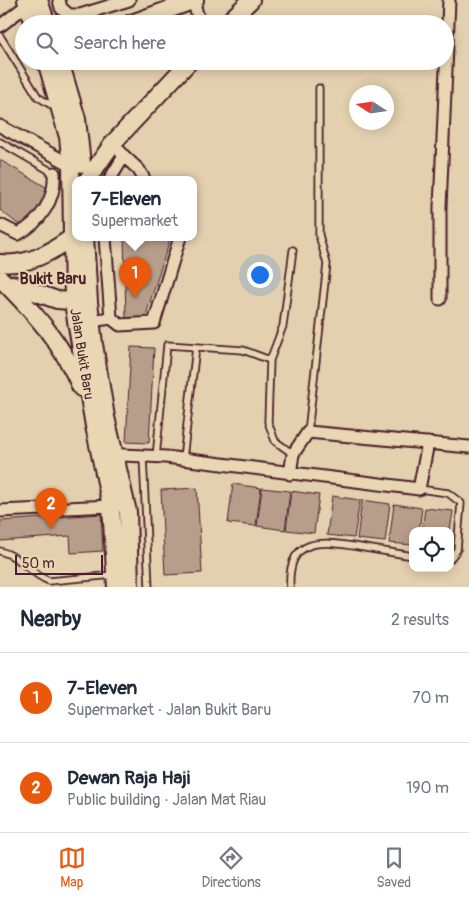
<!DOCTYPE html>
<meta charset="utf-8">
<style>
body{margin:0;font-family:Pangolin,sans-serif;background:#f6f6f7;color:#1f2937}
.controls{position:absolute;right:15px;bottom:15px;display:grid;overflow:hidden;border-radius:10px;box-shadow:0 2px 12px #0003}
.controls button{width:45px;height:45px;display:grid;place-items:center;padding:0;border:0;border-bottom:1px solid #e0e1e3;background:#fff;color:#1f2937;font:25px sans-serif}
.compass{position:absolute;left:349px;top:85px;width:45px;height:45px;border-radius:50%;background:#fff;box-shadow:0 2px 12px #0003;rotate:282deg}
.scale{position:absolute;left:15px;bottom:12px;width:88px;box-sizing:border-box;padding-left:5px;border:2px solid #4a1f2b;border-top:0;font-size:14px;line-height:18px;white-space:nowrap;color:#4a1f2b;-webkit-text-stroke:4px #e9d7b4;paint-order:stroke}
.you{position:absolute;left:259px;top:274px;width:18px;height:18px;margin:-12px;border:4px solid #fff;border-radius:50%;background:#1a73e8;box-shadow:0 0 0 8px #1a73e833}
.badge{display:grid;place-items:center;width:32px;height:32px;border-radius:50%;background:#ea580c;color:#fff;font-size:16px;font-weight:700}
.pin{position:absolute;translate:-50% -41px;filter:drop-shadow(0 1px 2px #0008)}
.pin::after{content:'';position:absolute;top:26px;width:18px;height:15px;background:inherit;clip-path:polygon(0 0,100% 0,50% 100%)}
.popup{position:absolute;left:72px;top:176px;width:125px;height:65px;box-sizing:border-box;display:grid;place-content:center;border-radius:10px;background:#fff;filter:drop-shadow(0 1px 4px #0005);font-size:16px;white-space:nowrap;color:#747a83}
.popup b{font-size:19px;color:#1f2937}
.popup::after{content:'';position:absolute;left:50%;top:100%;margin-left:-10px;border:10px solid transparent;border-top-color:#fff}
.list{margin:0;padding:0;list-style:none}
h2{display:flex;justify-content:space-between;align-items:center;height:65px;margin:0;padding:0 20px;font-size:21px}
h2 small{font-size:16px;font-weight:400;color:#747a83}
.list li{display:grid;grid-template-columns:32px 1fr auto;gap:15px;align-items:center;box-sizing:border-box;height:90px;padding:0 20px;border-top:1px solid #e0e1e3}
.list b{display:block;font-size:19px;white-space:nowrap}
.list p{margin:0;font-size:16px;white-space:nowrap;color:#747a83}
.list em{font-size:16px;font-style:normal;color:#747a83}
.icon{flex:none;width:28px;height:28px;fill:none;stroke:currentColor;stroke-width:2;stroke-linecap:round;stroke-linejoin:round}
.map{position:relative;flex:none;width:469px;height:587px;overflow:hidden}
.search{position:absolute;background:#fff;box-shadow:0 2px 12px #0003;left:15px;right:15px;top:15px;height:55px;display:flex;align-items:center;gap:12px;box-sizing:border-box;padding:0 18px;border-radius:28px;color:#747a83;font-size:19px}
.sheet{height:245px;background:#fff}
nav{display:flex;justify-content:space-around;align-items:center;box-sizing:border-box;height:70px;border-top:1px solid #e0e1e3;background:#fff;font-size:14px;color:#747a83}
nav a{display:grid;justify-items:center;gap:2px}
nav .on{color:#ea580c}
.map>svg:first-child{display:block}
.building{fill:#b79e8a;stroke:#4a1f2b}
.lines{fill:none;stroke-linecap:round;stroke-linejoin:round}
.lane-casing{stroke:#4a1f2b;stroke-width:9}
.street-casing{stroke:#4a1f2b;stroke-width:15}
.secondary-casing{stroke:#4a1f2b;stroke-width:20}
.lane{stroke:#e9d7b4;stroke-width:5.5}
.street{stroke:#e9d7b4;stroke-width:11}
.secondary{stroke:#e9d7b4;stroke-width:16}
.labels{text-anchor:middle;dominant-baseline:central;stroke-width:4;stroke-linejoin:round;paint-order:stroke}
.street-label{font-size:14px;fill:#4a1f2b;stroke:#e9d7b4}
.quarter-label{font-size:16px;font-weight:bold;fill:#4a1f2b;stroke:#e9d7b4}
</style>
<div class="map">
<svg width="469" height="587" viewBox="0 0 469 587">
<rect width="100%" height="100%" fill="#e3d0af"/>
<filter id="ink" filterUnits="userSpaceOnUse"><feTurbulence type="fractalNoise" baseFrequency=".02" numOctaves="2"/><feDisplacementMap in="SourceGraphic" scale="10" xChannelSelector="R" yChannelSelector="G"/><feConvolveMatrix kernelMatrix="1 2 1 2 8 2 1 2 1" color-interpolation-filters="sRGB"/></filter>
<g filter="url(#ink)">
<!-- building -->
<path class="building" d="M0,160L46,187L47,199L27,225L18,224L0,210Z
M124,237H168L170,239L145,318H126Z
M131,347L154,348L149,443L126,442Z
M233,484L261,488L256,526L228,523Z
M197,488L202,573L165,575L161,490Z
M262,488L290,491L285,530L257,526Z
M291,491L319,495L314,533L286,530Z
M332,496L360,500L354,538L327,535Z
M362,500L390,504L385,542L357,539Z
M394,504L422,508L419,531H413V545L389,543Z
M425,508L453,511L450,531H422Z
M101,514L103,551L71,553L70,536L0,541V521Z"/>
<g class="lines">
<defs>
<path id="lane" d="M0,36L38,97L56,108
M0,142L54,173
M270,360L283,326L293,250
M308,432L327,264L319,235V88
M143,456L149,587
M156,457L167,345L243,350L270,360L268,422L275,441L293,454
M183,459L196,347
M419,489L448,493L461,503L457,550L450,559
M0,551C24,558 28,573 49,581L114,575
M290,587C287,536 322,541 359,547C377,550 395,553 413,556"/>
<path id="street" d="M59,0L61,8L69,15H80L129,0
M193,0L200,24
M0,26L32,1
M0,126L71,165
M124,156L139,170L144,179
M110,179L124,156L113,143
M0,225L18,234C40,223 56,199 54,173
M440,299V207L449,0
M111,318L120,325L154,323L180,237
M91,321L111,318L105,237
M110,457L123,455L166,457L419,489L428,443
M290,474L293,454L308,432L469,447
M0,511L111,506"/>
<path id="secondary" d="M26,0L34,24
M39,0L47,24
M129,24L195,0
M226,24L251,0
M46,61L68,137L71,165L73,303L94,426L111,506L116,587
M60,61L77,119L82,164
M88,179L113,143L190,61
M85,237L89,302L94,344L106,417L128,512L130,587
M0,263C27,266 50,253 71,238
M1,279C34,312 63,344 81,388
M12,284L57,300L84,302"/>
</defs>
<!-- lane casing -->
<use href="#lane" class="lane-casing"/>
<!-- street casing -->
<use href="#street" class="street-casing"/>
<!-- secondary casing -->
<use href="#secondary" class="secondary-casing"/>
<!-- lane -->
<use href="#lane" class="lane"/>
<!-- street -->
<use href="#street" class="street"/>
<!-- secondary -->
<use href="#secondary" class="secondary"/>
</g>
</g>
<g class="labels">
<!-- street labels -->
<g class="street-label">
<text transform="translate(82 354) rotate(81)">Jalan Bukit Baru</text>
</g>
<!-- quarter labels -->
<g class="quarter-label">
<text x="53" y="279">Bukit Baru</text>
</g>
</g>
</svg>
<div class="controls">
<button><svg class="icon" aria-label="locate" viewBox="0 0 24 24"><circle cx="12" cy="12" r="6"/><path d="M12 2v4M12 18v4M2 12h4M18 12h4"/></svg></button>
</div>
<svg class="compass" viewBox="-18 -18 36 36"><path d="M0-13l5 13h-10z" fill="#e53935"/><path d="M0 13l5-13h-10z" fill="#747a83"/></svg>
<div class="scale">50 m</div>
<div class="you"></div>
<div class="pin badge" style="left:135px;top:298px">1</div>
<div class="popup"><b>7-Eleven</b>Supermarket</div>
<div class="pin badge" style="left:51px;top:529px">2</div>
<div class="search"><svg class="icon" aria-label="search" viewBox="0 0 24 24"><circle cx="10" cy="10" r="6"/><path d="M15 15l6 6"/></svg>Search here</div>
</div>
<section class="sheet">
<h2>Nearby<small>2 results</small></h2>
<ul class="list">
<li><span class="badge">1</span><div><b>7-Eleven</b><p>Supermarket · Jalan Bukit Baru</p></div><em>70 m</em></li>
<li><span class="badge">2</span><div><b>Dewan Raja Haji</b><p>Public building · Jalan Mat Riau</p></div><em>190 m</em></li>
</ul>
</section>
<nav>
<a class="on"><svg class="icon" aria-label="map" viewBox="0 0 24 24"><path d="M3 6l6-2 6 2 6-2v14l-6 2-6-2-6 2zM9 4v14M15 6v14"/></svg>Map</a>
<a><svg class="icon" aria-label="directions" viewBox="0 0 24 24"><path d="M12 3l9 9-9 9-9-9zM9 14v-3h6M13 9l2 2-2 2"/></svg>Directions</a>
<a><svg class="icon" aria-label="saved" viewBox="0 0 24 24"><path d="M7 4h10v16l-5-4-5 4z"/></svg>Saved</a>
</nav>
